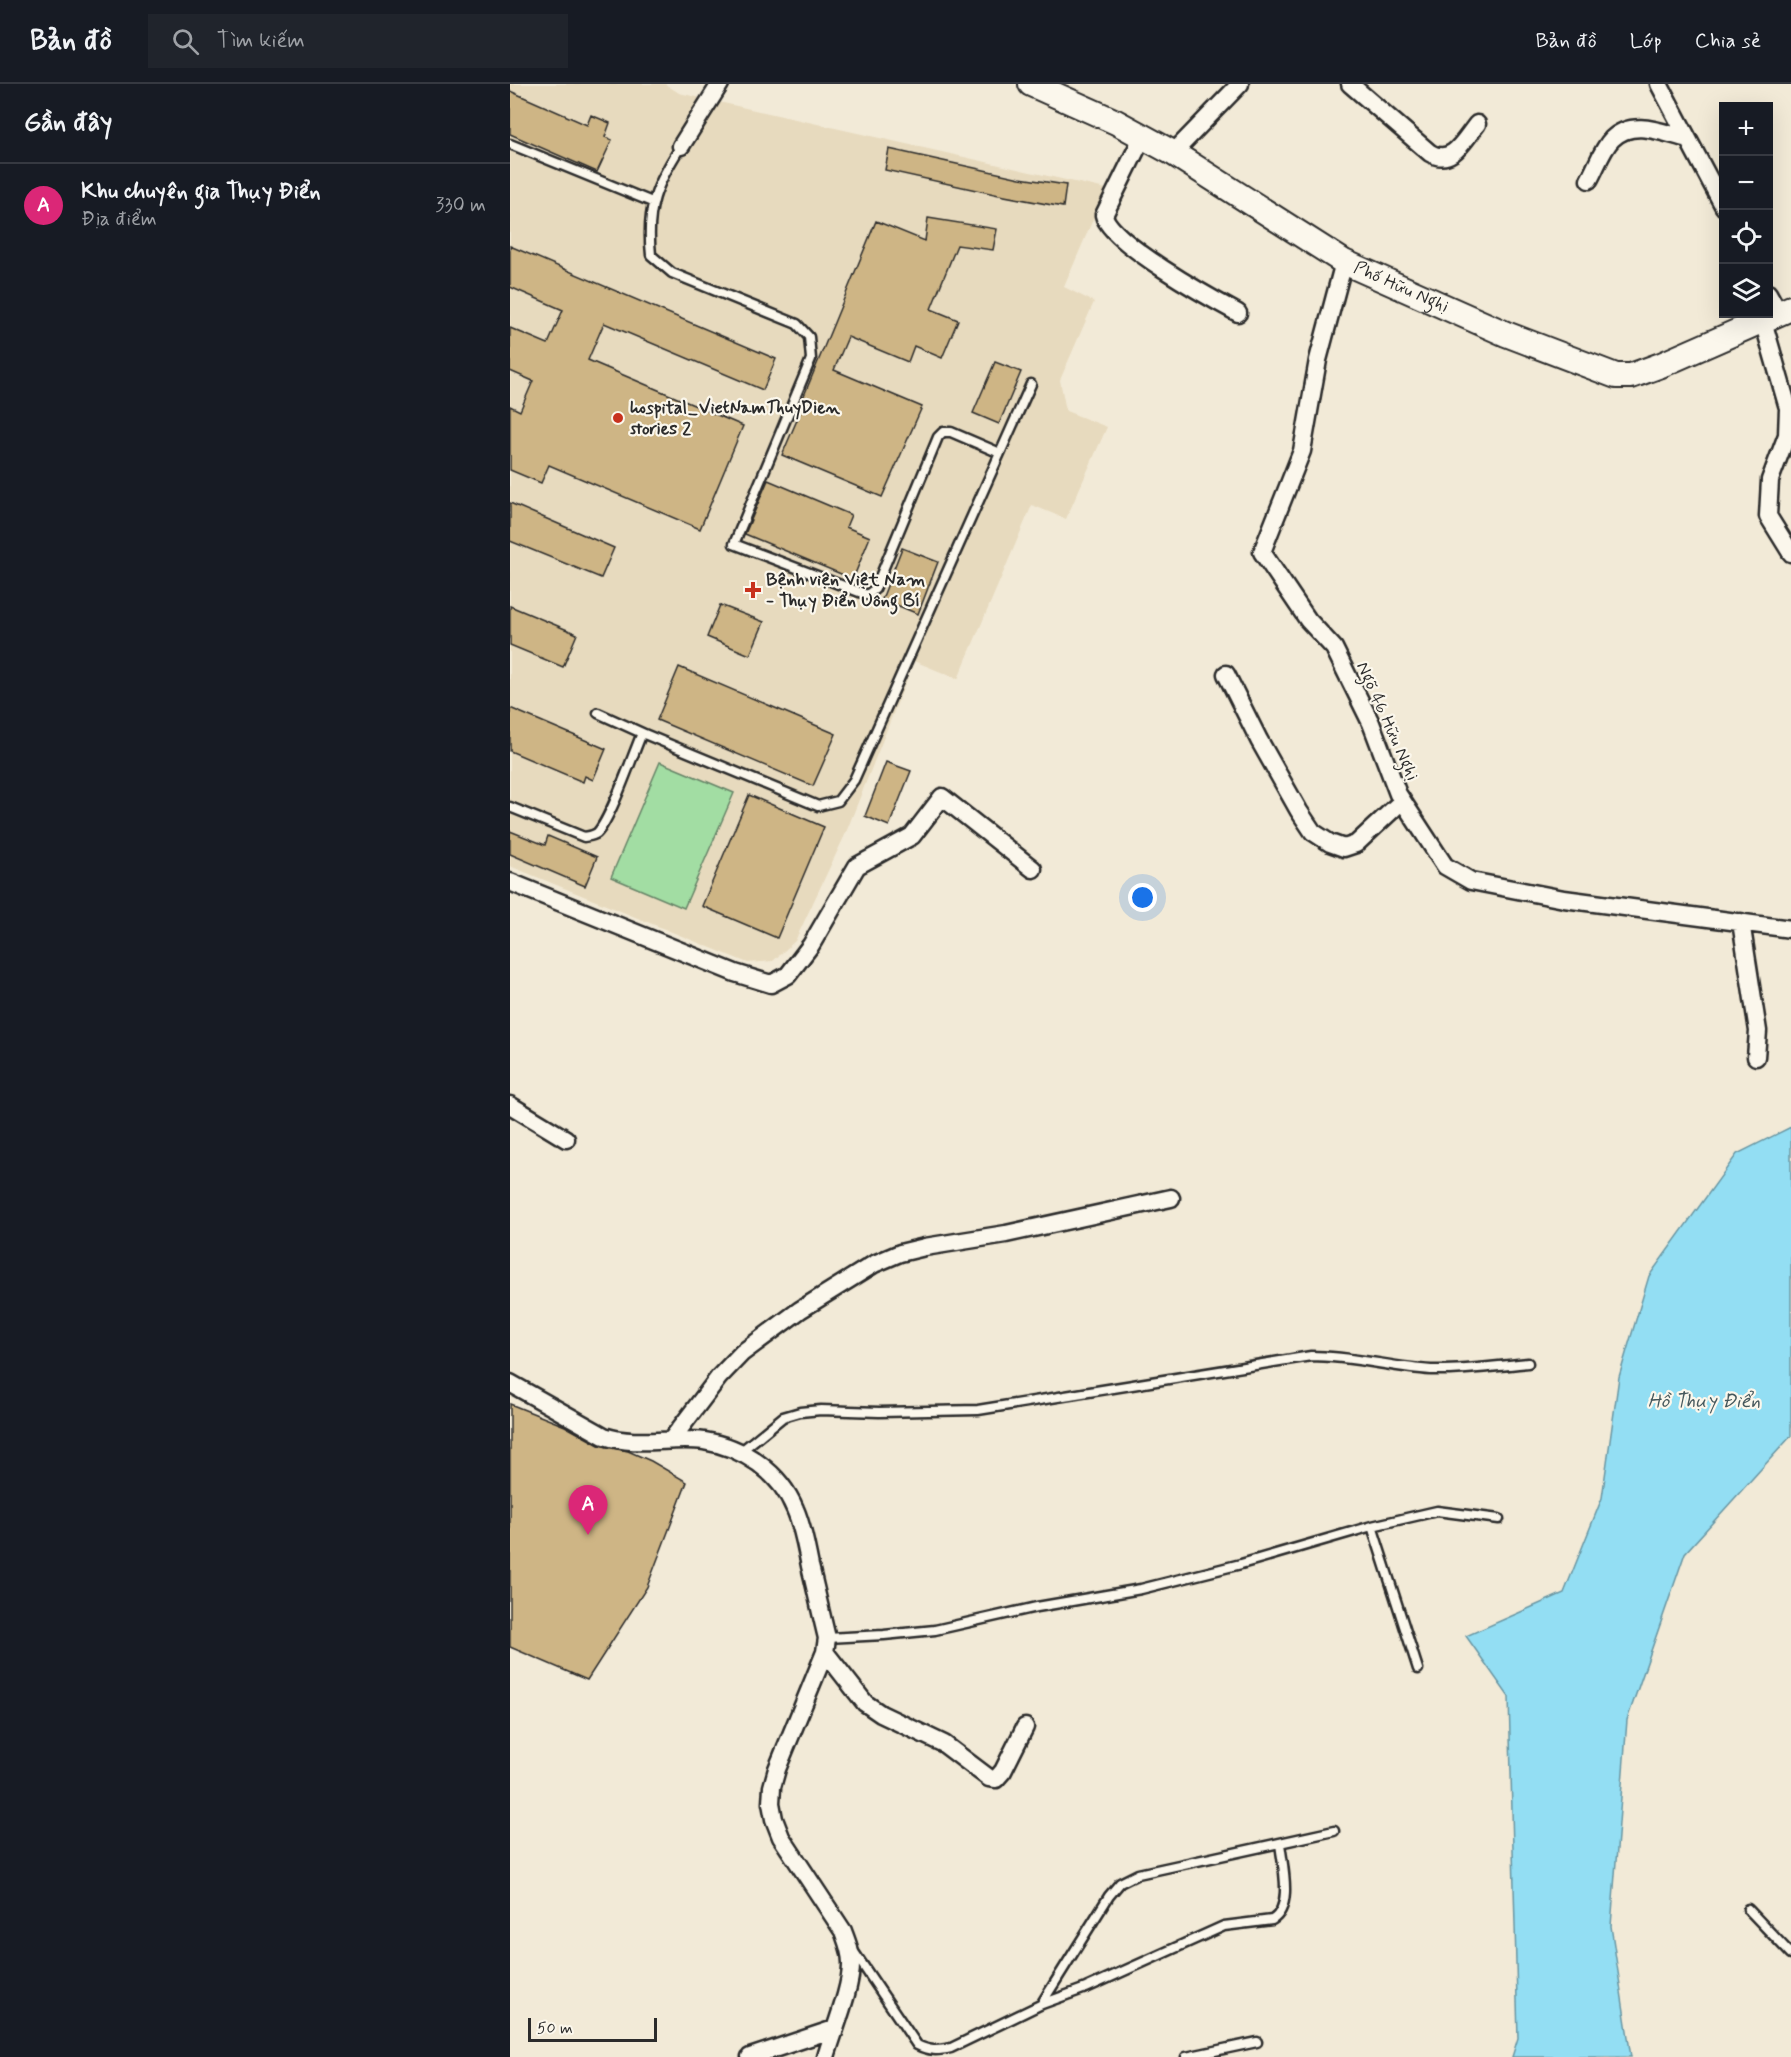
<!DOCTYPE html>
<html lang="vi">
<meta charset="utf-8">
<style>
body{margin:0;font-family:Mynerve,sans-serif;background:#20242c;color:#f1f3f6}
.controls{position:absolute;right:18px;top:18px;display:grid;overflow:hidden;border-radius:0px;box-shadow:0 6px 24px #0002}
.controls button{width:54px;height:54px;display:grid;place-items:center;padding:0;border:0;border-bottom:2px solid #363941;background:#171b24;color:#f1f3f6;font:30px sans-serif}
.scale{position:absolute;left:18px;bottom:15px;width:129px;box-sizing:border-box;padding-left:6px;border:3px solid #2b2b2b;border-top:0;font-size:16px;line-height:21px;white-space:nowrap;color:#2b2b2b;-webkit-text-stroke:4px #fbf7ec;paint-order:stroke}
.you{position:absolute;left:633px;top:814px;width:21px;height:21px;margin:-15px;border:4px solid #fff;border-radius:50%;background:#1a73e8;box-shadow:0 0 0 9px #1a73e833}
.badge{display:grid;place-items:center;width:39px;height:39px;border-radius:50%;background:#db2777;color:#fff;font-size:20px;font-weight:700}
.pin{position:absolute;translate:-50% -50px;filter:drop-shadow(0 2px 3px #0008)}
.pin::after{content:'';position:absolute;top:32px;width:21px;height:18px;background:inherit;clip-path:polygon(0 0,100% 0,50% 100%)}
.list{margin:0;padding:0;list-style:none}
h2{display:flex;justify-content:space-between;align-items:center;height:78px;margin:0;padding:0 24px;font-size:26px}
h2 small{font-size:20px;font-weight:400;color:#9ea1a6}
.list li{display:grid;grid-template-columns:39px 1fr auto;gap:18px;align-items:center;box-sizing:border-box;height:84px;padding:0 24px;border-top:2px solid #363941}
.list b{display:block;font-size:22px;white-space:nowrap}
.list p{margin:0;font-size:20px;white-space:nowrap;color:#9ea1a6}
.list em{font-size:20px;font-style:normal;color:#9ea1a6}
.icon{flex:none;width:33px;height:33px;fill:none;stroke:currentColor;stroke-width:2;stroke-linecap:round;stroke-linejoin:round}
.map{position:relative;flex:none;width:1281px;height:1973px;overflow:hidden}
header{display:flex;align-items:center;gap:36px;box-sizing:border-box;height:84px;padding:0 30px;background:#171b24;border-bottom:2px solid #363941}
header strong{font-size:28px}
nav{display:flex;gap:33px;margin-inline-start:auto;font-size:21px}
.search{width:420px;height:54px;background:#20242c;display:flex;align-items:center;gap:15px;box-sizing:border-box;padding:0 21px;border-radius:0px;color:#9ea1a6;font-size:22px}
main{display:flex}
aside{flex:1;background:#171b24}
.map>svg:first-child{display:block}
.built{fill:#e7dabe}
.green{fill:#a2dda3;stroke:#668467;stroke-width:1.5}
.water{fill:#93def3;stroke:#6996a3;stroke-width:1.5}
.building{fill:#ceb585;stroke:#2b2b2b;stroke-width:1.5}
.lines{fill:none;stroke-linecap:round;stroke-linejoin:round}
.service-casing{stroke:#2b2b2b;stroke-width:13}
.minor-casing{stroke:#2b2b2b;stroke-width:21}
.secondary-casing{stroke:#2b2b2b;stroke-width:28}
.service{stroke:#fbf7ec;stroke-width:8}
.minor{stroke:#fbf7ec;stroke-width:16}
.secondary{stroke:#fbf7ec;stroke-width:24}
.poi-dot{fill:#c8321e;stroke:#fbf7ec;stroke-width:2}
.labels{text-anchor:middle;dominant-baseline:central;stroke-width:4.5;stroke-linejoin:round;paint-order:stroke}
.street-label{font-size:18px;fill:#2b2b2b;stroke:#fbf7ec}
.poi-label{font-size:18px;font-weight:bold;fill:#2b2b2b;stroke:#fbf7ec;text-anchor:start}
.water-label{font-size:20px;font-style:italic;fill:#45585d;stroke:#fbf7ec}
</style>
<header>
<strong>Bản đồ</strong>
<div class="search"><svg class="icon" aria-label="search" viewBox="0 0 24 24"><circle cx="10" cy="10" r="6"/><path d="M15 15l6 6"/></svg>Tìm kiếm</div>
<nav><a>Bản đồ</a><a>Lớp</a><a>Chia sẻ</a></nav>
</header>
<main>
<aside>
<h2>Gần đây<small></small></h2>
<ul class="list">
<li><span class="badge">A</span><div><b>Khu chuyên gia Thụy Điển</b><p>Địa điểm</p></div><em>330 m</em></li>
</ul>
</aside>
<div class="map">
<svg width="1281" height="1973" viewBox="0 0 1281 1973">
<rect width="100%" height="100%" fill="#f2ead7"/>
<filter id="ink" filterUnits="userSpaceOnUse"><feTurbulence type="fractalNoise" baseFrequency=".0167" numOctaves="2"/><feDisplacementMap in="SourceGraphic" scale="12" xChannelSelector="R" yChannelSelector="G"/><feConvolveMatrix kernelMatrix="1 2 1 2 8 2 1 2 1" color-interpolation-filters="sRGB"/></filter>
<g filter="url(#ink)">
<!-- built -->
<path class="built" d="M0,0H155L169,9L596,105L554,203L584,218L550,296L556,327L597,343L556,435L522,421L448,595L404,577L335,751L285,857L263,877L238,879L0,782Z"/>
<!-- green -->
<path class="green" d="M150,678L224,709L174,824L101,793Z"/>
<!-- water -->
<path class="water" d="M1281,1043V1352L1175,1469L1117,1636L1101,1842L1121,1973H1002L1008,1954L999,1613L956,1552L1054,1509L1092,1414L1109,1293L1139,1192L1227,1070Z"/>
<!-- building -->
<path class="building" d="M0,7L77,41L81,31L100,39L95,53L102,56L87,88L0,50Z
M379,65L510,94L556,101L553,123L489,111L375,86Z
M418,134L487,145L483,166L447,161L421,225L448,236L432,274L404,262L398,278L338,253L324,286L412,323L372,413L272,371L296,315L293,314L366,137L415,157Z
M0,162L266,275L253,306L94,239L78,276L233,342L190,445L39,381L31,399L0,386V322L10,327L23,297L0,287V244L38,260L53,226L0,203Z
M485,278L511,288L489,340L463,329Z
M258,396L341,431L336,443L360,453L343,495L235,450Z
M0,419L104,464L91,494L0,457Z
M392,464L428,478L408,530L372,515Z
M210,521L254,538L240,571L197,553Z
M0,522L67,550L53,583L0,561Z
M169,583L326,650L303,702L147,636Z
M0,624L96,665L83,696L75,692L73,698L0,667Z
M376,678L401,687L379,742L355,732Z
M239,711L314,743L267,854L192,822Z
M0,747L35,761L38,752L87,773L75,802L0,770Z
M0,1320L55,1342L89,1361L118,1367L141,1377L177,1398L137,1503L77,1596L0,1563Z"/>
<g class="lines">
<defs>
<path id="service" d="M0,60L142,118
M171,62C146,101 136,124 141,171L162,189L287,240L299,253L301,275L224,460L357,511L365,505L428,353L433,348H441L490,369
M132,649L308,722L328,717L344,696L521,300
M0,723L74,753C79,752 83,752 87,749C101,735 123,670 132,649L88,629
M230,1368L273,1333L290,1328L311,1326L369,1328L468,1326L801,1272C842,1272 880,1283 921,1286C953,1287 986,1282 1018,1279
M862,1442L908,1585
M317,1554L374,1551L425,1546L527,1523L631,1505L731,1480L862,1442L927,1427L989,1435
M1238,1825L1281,1870
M344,1868L407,1961C419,1967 427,1967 441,1964L532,1920L576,1904L714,1842L762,1836C784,1823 772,1780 770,1759
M532,1919L599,1812L610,1799L628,1790L824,1747
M676,1973L747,1958"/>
<path id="minor" d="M840,0L920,69C942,82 954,56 967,40
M1149,0L1214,123
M633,52L594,131C599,158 702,215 728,229
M171,62L210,0
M663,69L730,0
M1079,96C1086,84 1092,65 1102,55C1123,34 1153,49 1178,55
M834,178L808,276L792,367L752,468L798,536L824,564L861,639L888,710L935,782L961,797L1054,815L1281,845
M1258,209L1269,229
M1253,237L1278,324L1277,351L1260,396L1258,432L1281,469
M716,590L749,656L789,727L803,748L820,759L834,764L846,760L892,717
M0,798L225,889L261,900L278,891L301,861L347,782L402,752L432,713L523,785
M1231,838L1248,947L1246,973
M0,1021L56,1055
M0,1299L94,1352C127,1363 160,1353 194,1357C233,1363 270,1388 285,1425C293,1443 296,1463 300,1482C306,1506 311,1530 317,1554L315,1568L267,1685L262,1703L261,1719L264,1735L271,1753L333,1847C337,1858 341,1867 341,1879C342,1903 323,1948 316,1973
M162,1355L209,1293L232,1269L290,1226L364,1180L390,1169L415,1163L496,1150L661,1114
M315,1568L355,1619L371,1630L434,1660L479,1694L486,1695L493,1687L515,1643
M240,1973L324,1945"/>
<g id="secondary">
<path id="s1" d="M521,0L606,38L663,69L834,178L996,250L1106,292H1121L1151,281L1281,224"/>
</g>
</defs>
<!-- service casing -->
<use href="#service" class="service-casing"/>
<!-- minor casing -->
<use href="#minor" class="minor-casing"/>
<!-- secondary casing -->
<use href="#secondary" class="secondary-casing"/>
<!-- service -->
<use href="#service" class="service"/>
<!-- minor -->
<use href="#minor" class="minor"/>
<!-- secondary -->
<use href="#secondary" class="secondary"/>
</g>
</g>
<!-- markers -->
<g class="poi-dot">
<circle cx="108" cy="334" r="6"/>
<path d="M240 497h6v6h6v6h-6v6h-6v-6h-6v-6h6z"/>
</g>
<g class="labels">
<!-- street labels -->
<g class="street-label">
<text stroke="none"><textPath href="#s1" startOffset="423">Phố Hữu Nghị</textPath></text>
<text transform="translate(877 637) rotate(66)">Ngõ 46 Hữu Nghị</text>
</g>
<!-- poi labels -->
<g class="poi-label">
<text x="120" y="324">hospital_VietNamThuyDien<tspan x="120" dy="21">stories 2</tspan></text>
<text x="256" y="496">Bệnh viện Việt Nam<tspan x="256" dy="21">- Thụy Điển Uông Bí</tspan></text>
</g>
<!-- water labels -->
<g class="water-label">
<text x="1194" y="1317">Hồ Thụy Điển</text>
</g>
</g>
</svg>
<div class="controls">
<button>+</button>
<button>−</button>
<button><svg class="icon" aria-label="locate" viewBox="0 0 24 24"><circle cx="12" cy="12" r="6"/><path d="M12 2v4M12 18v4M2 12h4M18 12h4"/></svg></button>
<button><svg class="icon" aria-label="layers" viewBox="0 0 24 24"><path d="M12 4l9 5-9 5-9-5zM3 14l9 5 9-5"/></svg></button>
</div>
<div class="scale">50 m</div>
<div class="you"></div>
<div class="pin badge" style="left:78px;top:1451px">A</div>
</div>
</main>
